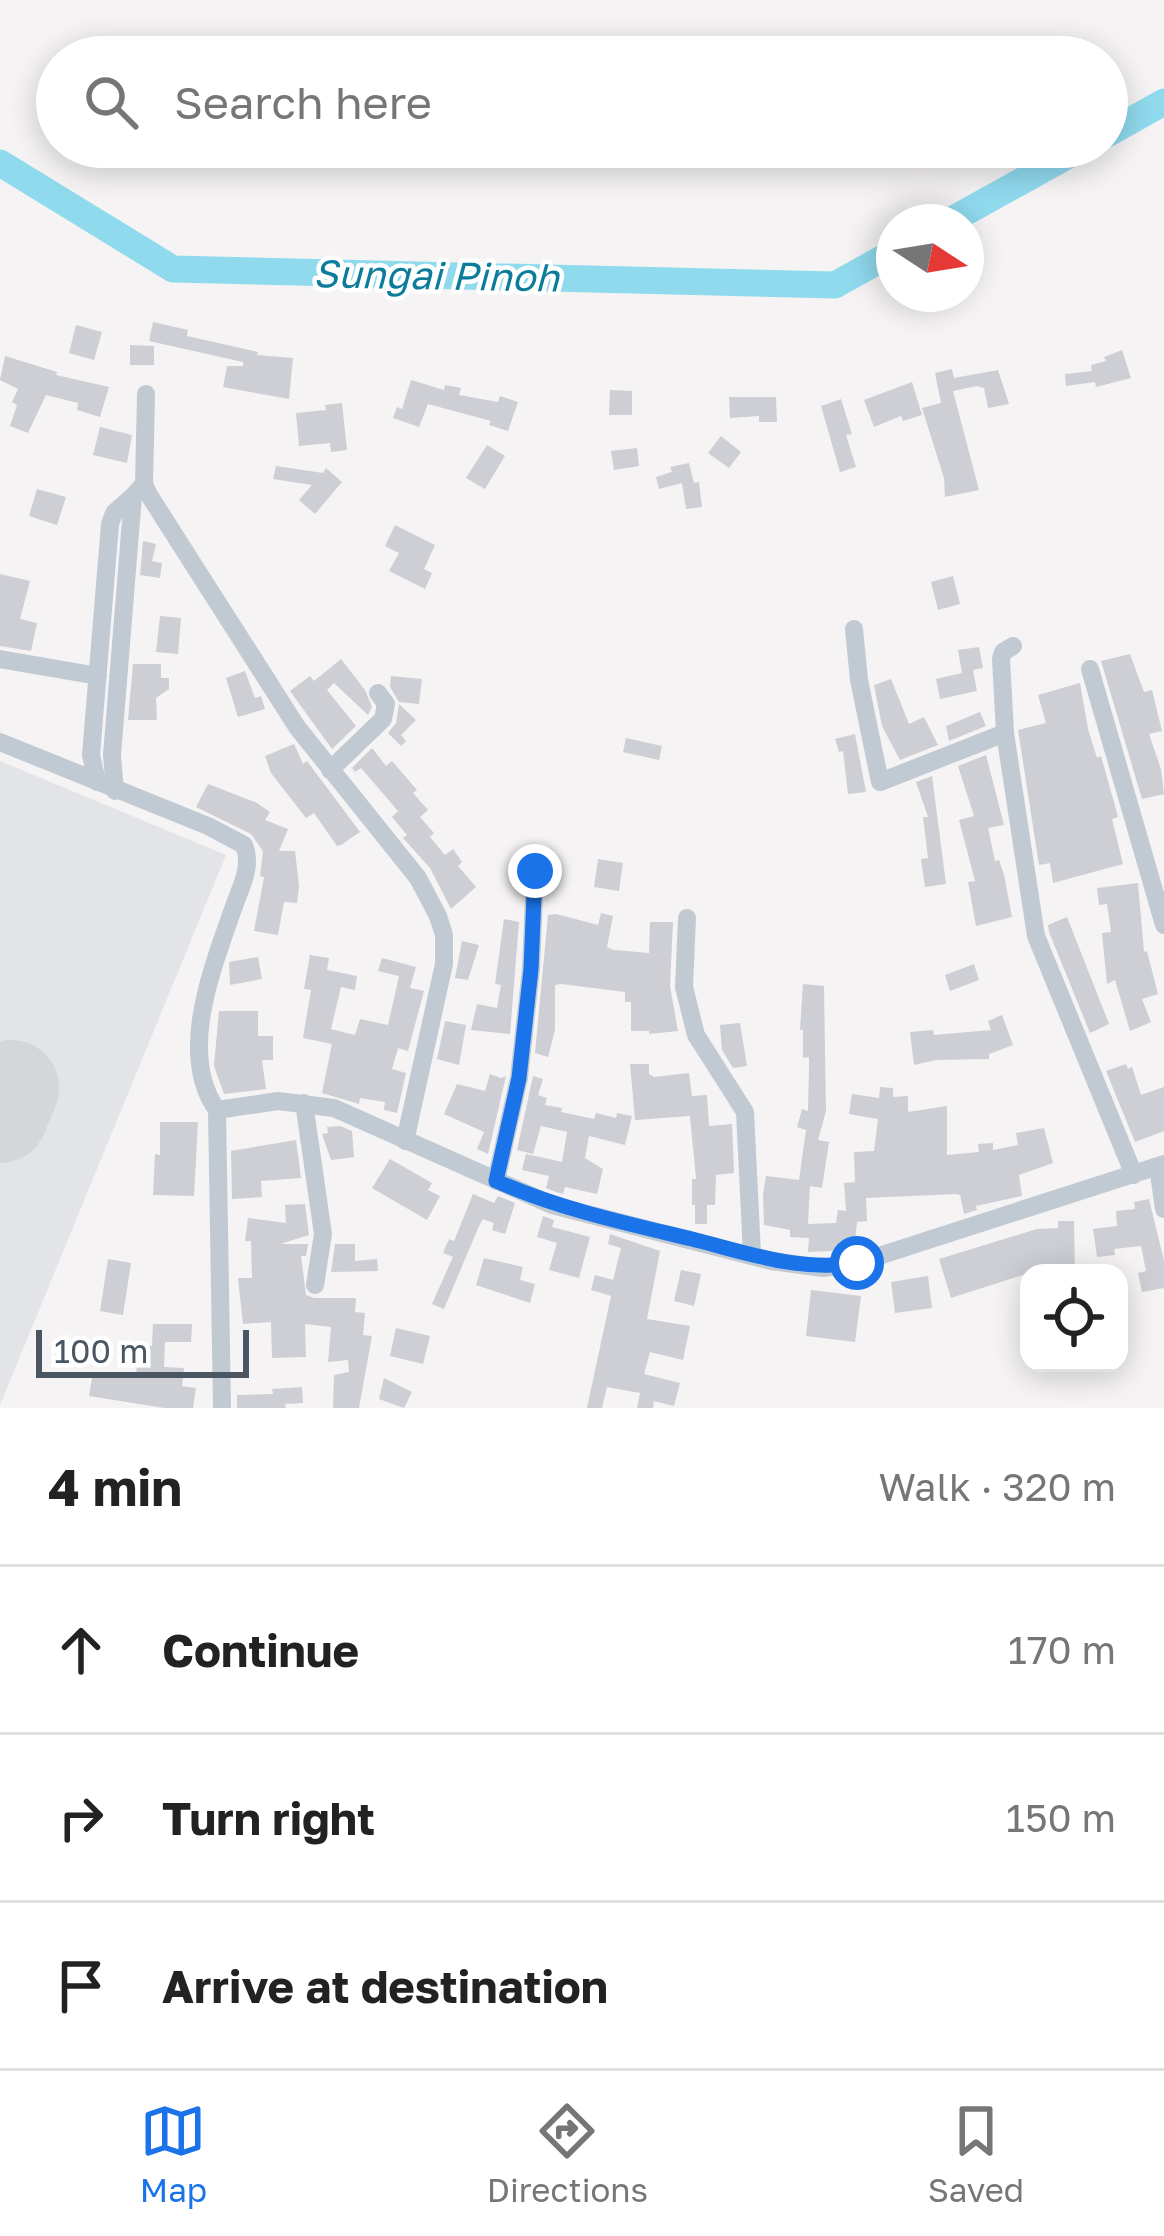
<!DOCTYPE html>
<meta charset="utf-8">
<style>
body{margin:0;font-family:"Golos Text",sans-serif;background:#f2f2f2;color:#222}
.controls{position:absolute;right:36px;bottom:36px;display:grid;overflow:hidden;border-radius:24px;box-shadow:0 6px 30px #0003}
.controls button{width:108px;height:108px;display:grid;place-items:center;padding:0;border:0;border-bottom:3px solid #e0e0e0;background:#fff;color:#222;font:60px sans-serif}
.compass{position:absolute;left:876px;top:204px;width:108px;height:108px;border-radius:50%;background:#fff;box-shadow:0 6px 30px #0003;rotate:102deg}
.scale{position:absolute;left:36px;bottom:30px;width:213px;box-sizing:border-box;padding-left:12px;border:6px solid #4a5661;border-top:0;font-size:33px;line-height:42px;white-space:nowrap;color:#4a5661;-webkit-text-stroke:9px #fff;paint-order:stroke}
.stop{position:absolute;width:36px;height:36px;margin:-27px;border:9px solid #1a73e8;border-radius:50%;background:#fff}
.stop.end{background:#1a73e8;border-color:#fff;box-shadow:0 3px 12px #0008}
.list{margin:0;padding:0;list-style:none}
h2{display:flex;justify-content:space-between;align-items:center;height:156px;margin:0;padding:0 48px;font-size:51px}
h2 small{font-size:39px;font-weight:400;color:#767676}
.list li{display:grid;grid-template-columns:78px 1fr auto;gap:36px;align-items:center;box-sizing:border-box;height:168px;padding:0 48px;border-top:3px solid #e0e0e0}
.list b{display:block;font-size:45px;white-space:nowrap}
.list em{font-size:39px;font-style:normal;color:#767676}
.icon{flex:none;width:66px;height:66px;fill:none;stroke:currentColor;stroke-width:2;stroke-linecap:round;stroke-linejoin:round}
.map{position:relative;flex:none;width:1164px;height:1408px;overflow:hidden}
.search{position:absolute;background:#fff;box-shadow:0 6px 30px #0003;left:36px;right:36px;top:36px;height:132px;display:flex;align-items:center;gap:30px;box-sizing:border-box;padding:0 42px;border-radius:66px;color:#767676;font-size:45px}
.sheet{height:660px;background:#fff}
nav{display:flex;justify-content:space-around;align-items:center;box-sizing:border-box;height:168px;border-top:3px solid #e0e0e0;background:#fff;font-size:33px;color:#767676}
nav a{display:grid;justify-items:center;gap:6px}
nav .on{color:#1a73e8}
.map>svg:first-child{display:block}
.airport{fill:#e2e4e7}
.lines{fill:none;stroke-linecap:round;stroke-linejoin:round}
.river{stroke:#90daee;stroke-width:27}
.runway{stroke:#d5d6d8;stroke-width:96}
.building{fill:#cdcfd5}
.minor{stroke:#c1cad2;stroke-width:18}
.route{stroke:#1a73e8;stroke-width:15}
.labels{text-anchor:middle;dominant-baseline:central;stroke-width:9;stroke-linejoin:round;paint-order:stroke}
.water-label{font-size:39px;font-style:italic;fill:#0c7c9b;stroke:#fff}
</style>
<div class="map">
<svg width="1164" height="1408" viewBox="0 0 1164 1408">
<rect width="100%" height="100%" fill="#f5f3f3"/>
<!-- airport -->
<path class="airport" d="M0,761L226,855L0,1405Z"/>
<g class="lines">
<!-- river -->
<path class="river" d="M1107,134L1164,102
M0,163L173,269L835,285L894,252
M948,222L1083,147"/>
<!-- runway -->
<path class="runway" d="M0,1115L11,1088"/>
</g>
<!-- building -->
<path class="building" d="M153,322L188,330L187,336L258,352L257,355L293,358L289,399L223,387L227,366H243V362L149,341Z
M76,325L102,332L94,360L69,353Z
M130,345L154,346V365H130Z
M1122,350L1131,378L1096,387L1095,382L1066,386L1065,374L1092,371L1091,365L1106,361L1104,357Z
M5,356L57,372L56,375L109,387L100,417L77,410L78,403L46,395L28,433L10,426L17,405L12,402L18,389L0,380Z
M952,369L954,378L998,370L1009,404L988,408L984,388L977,386L953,391L979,490L945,497L944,478L922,408L941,403L935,373Z
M411,380L444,390L445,385L461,388L459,395L498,402L500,396L518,402L508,431L489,425L491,421L428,404L419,427L393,418L397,407L402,409Z
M912,382L922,415L903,421L901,416L874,427L864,400Z
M610,390L632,391V415H609Z
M729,397H776L777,422H759V416L730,418Z
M841,399L852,434L846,435L856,467L840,472L821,406Z
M342,403L347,450L331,452L330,443L299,446L296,413L326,410L325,405Z
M100,427L132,435L127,463L93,455Z
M721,436L741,452L729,468L708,453Z
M487,445L505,456L485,489L466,478Z
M637,448L639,466L614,470L611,451Z
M689,463L694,483L699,482L702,507L686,509L682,483L659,489L656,477L672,472L670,467Z
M276,466L323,473L326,468L342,482L315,514L299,500L312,485L273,479Z
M37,489L66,497L57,525L29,516Z
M395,525L435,545L424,569L432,573L425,589L389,571L399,553L385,546Z
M143,541L156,544L152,561L162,563L160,578L140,575Z
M0,574L30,581L20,619L37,623L31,651L0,646Z
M953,576L960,604L938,610L931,582Z
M160,616L181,618L178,654L156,652Z
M979,647L983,668L973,670L977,691L940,699L936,679L962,673L958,650Z
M1130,654L1144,692L1152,690L1162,731L1149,734L1161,769L1164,794L1142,799L1101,661Z
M341,659L365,690L372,707L368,715L334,683L327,690L356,726L332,749L290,691L310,676L314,681Z
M133,664H161V678H169V689L156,698L157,720H128Z
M245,671L255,698L261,696L265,709L238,717L226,678Z
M391,676L422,679L419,704L399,702L390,687Z
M891,679L909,724L924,717L938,745L900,760L882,726L874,685Z
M1080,683L1088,729L1097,758L1101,756L1115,806L1118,817L1112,819L1123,864L1053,883L1050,863L1039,865L1018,730L1046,723L1038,695Z
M399,704L416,720L401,735L406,741L401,746L388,733L396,723Z
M980,712L986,726L949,741L946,726Z
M855,734L866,792L848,794L843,751L839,752L835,739Z
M626,738L662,746L659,760L623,752Z
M294,744L303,764L307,761L360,832L341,845L337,846L314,813L306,818L271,773L265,756Z
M372,748L386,766L392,761L417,790L413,793L428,810L420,817L434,833L430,837L445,855L453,849L462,862L458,866L476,887L451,909L430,868L403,838L407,835L392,817L398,811L361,768L355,772L352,768Z
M986,755L1004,825L988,828L995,861L999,860L1004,875L1012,917L976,926L968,882L975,881L959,820L974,816L958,766Z
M932,776L946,884L925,887L921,859L928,858L923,817H928L916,782Z
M208,784L257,803L270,812L265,820L288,829L279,851H295L299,886L297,903L284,902L278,935L254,931L264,877L260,876L263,851L251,834L196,807Z
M598,859L623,863L619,891L594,887Z
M1138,883L1144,952L1147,951L1158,994L1142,999L1151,1022L1130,1031L1115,980L1107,984L1102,933L1111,932L1107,904L1099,905L1097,888Z
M601,913L613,916L607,947L614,950L649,953L650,922H673L670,986L678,1031L649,1034V1031H631V1002H625V992L561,984L555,985V1030L548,1057L535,1053L548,915L556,914L598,925Z
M1067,917L1109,1024L1090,1033L1049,932L1048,925Z
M504,919L519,922L510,1034L471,1030L477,1004L497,1008L501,985L495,984Z
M462,941L479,945L468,980L455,978Z
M310,955L329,958L327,970L357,976L355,990L341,987L331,1029L355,1035L360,1019L388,1025L399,976L378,971L382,958L416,967L410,988L424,991L408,1051L398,1048L392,1069L406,1073L397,1113L384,1110L385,1102L360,1098L359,1104L322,1093L332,1044L303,1038L311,990L304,989Z
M258,957L262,979L230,985L229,962Z
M974,964L979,980L950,991L945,975Z
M803,984L824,986L826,1111L818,1140L829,1142L822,1188L810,1186L808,1224L836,1223L838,1210L846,1211L844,1183L855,1182L854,1152L874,1151L878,1119L849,1114L852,1094L879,1098L880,1087L893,1088V1097L908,1096V1112L947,1106V1155L979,1152L978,1144L993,1143V1150L1018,1145L1016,1133L1044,1128L1053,1163L1019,1175L1022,1196L976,1206L977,1210L964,1214L960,1195L956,1194L866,1198L867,1221L857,1222L854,1250L808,1252L809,1238L790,1237V1230L764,1225L763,1194L766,1176L799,1180L806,1130L797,1127L802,1109L808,1111L809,1070V1057L803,1058V1030H800Z
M219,1011H258V1036H273V1060H262L266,1089L224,1094L214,1066Z
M1002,1015L1013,1045L989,1054V1059L936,1060L914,1065L910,1032L933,1030L934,1035L991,1030L988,1021Z
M445,1021L466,1025L459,1065L437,1059Z
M740,1023L747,1066L733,1068L722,1050L720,1025Z
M630,1064H649V1074L654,1077L689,1073L692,1096L707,1095L709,1126L732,1124L734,1173L716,1175L715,1205H707V1224H695V1205H692V1179H696L690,1116L635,1120Z
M1126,1064L1128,1069L1132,1067L1141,1095L1164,1087V1131L1135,1142L1106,1071Z
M490,1074L501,1078L506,1076L488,1154L477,1149L484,1132L444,1114L457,1084L485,1091Z
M533,1076L543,1079L538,1095L547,1098L545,1105L562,1108L561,1112L594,1119L596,1113L616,1118L617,1113L632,1116L625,1145L589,1136L585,1158L603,1169L597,1194L565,1187L563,1194L556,1192L546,1188L549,1176L522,1170L526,1154L562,1162L567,1132L541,1126L533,1154L517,1150Z
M160,1122H198L194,1196L153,1195L155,1154L160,1155Z
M340,1126L352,1131L354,1157L331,1160L322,1134L328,1133L327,1127Z
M296,1140L301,1178L261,1181L262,1197L232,1199L231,1151Z
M390,1159L432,1183L428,1190L440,1196L427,1220L372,1188Z
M473,1194L494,1203L498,1196L515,1203L505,1234L492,1230L494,1223L483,1219L479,1226L444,1309L432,1304L453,1257L443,1253L449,1239L454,1241Z
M1149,1199L1164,1261V1288L1142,1292L1138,1273L1146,1271L1141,1246L1114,1249L1115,1255L1097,1257L1093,1229L1117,1226L1116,1211L1135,1209L1134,1202Z
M305,1204L309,1235L280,1244H308L306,1256H301L306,1295L314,1298H356L355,1312L365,1313L363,1335L372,1336L359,1408H333L334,1375L349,1372L348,1360L328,1362L331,1327L305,1324L306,1357L272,1358L271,1322L243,1324L238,1278H252L251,1241H245L248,1218L286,1223L285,1205Z
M543,1216L554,1220L552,1227L590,1237L579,1278L549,1270L557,1243L537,1237Z
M1058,1221H1074L1075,1273H1060V1269L1029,1273L951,1298L939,1259L1037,1229L1058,1228Z
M610,1234L660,1251L647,1319L690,1326L683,1360L650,1352L644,1374L680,1383L674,1406L654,1401L653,1408H637L640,1393L607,1387L602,1408H587L611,1296L591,1290L595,1275L613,1280L621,1248L608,1244Z
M335,1244H355V1261L377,1259L378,1271L331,1272Z
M484,1258L523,1267L520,1280L535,1284L530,1303L476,1285Z
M108,1259L131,1263L123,1315L100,1311Z
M681,1270L701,1274L694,1306L674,1301Z
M928,1276L932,1308L895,1313L891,1282Z
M811,1290L861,1296L855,1342L806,1336Z
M153,1324H192L191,1342H165L164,1367L184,1368L182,1386L196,1388L193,1408H164L89,1396L93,1372L136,1378L138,1345L152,1346Z
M396,1328L430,1336L423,1364L390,1356Z
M384,1378L412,1392L404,1408L379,1399Z
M302,1387L303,1403L285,1404L286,1408H237V1395L273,1394L272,1389Z"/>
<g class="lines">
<!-- minor -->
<path class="minor" d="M146,394L144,484L149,495L297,727L418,878L438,916L444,935V964L405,1141
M854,629L859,680L880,782L1005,733
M1013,646L1003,652L1001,659L1005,733L1036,936L1134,1175
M0,659L98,676
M1090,669L1164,925
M0,742L208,826L244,845C253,867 240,888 233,909C213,967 177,1054 217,1110L278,1101L334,1108L552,1205L771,1261L823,1268L857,1263L1164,1164
M330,770L383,719L386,704L378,693
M97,782L91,755L110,524L114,513L133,496
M115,791L112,755L133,496L144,484
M687,918L684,987L696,1035L745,1112L752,1254
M304,1103L323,1234L315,1285
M217,1110L222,1408
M1158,1166L1164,1209
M496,1181L519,1078L531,969L535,871"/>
</g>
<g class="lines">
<!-- route -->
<path class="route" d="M535,871L531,969L519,1078L496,1181C560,1209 625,1223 692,1239C748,1253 799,1272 857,1263"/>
</g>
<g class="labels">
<!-- water labels -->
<g class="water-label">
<text transform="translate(436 275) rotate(1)">Sungai Pinoh</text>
</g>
</g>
</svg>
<div class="controls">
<button><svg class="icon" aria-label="locate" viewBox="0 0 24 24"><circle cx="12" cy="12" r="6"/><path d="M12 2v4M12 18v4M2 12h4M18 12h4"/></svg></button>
</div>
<svg class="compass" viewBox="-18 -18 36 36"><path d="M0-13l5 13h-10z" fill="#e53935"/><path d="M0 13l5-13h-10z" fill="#767676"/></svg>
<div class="scale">100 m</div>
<div class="stop" style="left:857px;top:1263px"></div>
<div class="stop end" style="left:535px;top:871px"></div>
<div class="search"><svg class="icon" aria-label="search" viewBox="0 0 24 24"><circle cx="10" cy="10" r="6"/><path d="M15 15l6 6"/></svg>Search here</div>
</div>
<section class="sheet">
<h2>4 min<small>Walk · 320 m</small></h2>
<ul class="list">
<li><svg class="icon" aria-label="ahead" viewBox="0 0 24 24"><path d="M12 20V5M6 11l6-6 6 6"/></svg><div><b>Continue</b></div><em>170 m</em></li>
<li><svg class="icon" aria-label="right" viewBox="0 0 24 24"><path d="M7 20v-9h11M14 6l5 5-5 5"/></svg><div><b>Turn right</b></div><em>150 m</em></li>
<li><svg class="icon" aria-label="arrive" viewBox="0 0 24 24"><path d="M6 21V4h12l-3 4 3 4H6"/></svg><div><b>Arrive at destination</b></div></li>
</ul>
</section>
<nav>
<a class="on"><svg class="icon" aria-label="map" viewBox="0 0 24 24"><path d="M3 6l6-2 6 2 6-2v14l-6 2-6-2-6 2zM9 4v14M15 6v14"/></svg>Map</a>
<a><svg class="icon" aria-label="directions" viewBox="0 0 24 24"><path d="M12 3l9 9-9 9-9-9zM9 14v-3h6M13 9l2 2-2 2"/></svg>Directions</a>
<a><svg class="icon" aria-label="saved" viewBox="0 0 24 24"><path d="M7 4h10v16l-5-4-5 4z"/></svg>Saved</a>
</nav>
